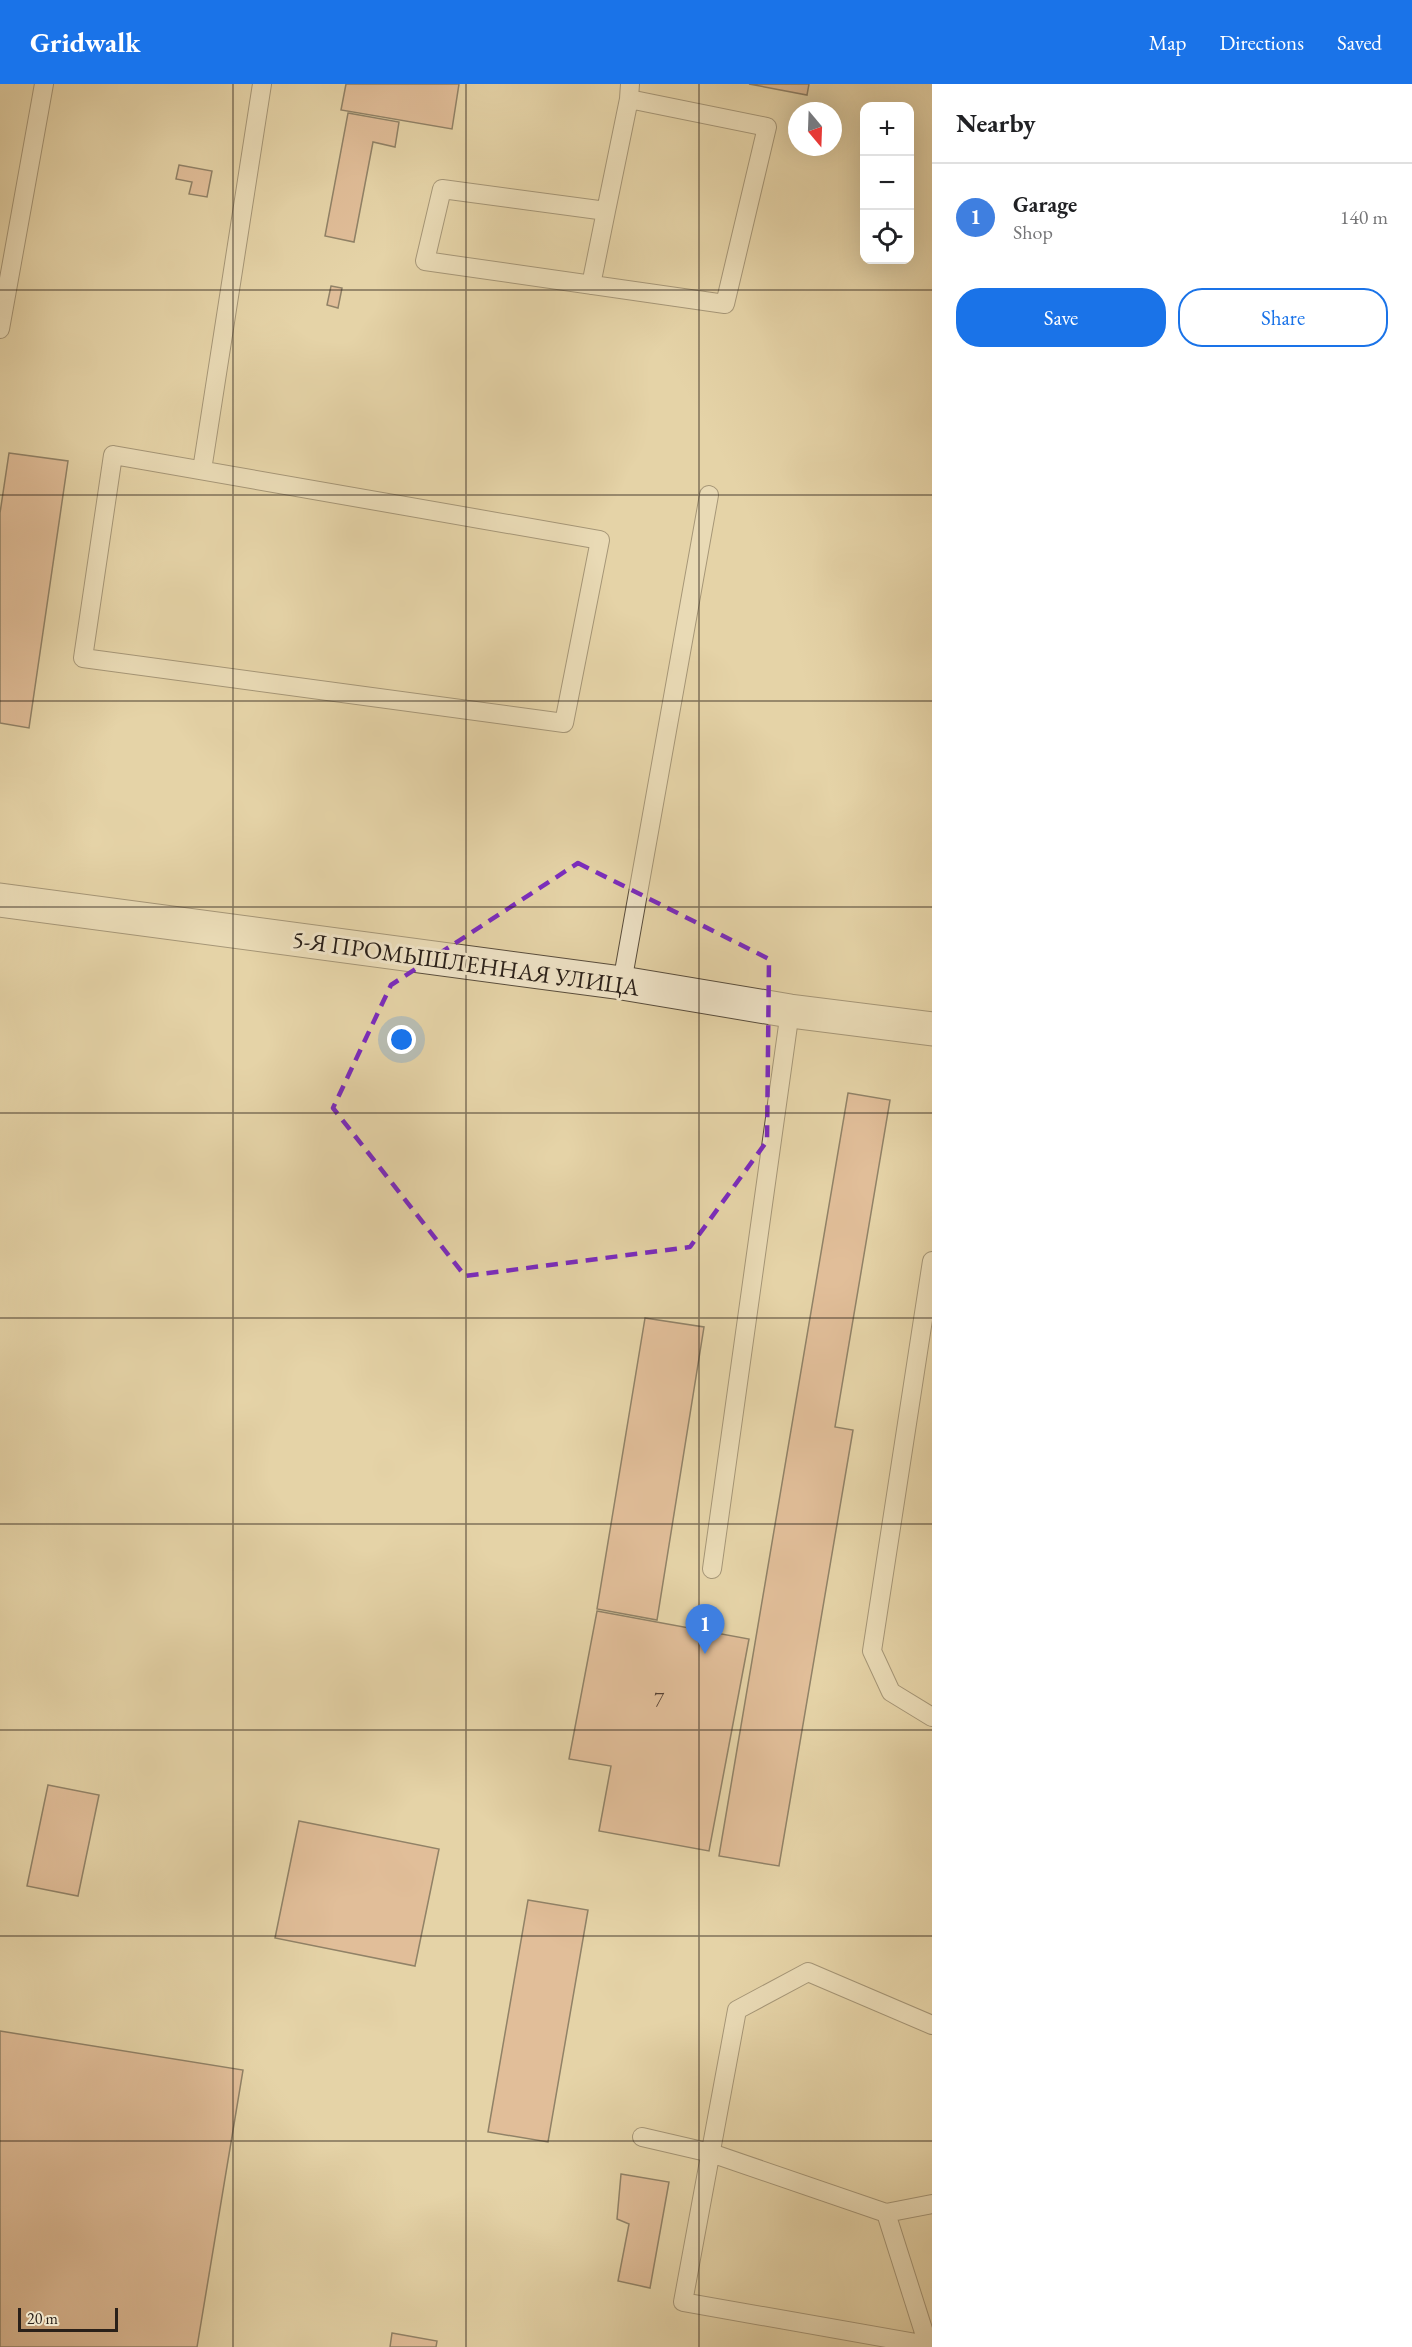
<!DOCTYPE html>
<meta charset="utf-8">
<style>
body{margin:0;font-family:"EB Garamond",serif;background:#f6f6f6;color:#202124}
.controls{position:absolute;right:18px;top:18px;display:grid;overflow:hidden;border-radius:12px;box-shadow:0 6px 24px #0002}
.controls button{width:54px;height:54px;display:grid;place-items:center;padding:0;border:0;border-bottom:2px solid #e0e0e0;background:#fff;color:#202124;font:30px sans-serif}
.compass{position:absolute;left:788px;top:18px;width:54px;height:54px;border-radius:50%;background:#fff;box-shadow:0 6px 24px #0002;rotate:161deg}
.scale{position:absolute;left:18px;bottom:15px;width:100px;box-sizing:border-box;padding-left:6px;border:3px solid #2a2019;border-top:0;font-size:16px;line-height:21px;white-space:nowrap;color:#2a2019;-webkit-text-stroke:4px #eee2c6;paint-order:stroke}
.you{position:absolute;left:402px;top:956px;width:21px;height:21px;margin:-15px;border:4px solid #fff;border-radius:50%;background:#1a73e8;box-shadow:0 0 0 9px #1a73e833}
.badge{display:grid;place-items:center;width:39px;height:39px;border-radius:50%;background:#1a73e8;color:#fff;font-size:20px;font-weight:700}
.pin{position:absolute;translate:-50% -50px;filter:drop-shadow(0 2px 3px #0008)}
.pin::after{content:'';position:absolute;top:32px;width:21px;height:18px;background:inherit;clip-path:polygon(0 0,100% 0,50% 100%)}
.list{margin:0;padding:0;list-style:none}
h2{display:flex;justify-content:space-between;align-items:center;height:78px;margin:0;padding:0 24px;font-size:26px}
h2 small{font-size:20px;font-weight:400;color:#757577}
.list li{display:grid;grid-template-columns:39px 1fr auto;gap:18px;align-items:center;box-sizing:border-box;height:108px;padding:0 24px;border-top:2px solid #e0e0e0}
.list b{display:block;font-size:22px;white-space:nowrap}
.list p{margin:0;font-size:20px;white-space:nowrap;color:#757577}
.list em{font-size:20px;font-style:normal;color:#757577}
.actions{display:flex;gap:12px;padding:18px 24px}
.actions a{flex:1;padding:14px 0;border:2px solid #1a73e8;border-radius:24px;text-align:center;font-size:21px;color:#1a73e8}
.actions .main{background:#1a73e8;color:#fff}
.icon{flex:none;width:33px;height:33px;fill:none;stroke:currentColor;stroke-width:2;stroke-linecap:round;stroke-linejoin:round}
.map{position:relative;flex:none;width:932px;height:2263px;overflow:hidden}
header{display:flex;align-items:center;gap:36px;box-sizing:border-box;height:84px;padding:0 30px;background:#1a73e8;color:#fff}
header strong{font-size:28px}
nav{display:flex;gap:33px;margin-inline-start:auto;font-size:21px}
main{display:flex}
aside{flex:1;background:#fff}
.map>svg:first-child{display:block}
.building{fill:#dca587;stroke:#2a2019;stroke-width:1.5}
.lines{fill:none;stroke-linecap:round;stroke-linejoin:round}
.service-casing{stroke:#594d3c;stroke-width:20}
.minor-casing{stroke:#594d3c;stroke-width:35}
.service{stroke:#eee2c6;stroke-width:18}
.minor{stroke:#eee2c6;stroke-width:33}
.marked{fill:none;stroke:#7b2cbf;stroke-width:4.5;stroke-dasharray:12 8;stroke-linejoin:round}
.grid{fill:none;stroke:#2a2019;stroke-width:1.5;stroke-opacity:0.55}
.labels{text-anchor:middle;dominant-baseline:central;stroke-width:6;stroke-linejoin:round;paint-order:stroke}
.number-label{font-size:21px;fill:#564134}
.street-label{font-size:24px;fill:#2a2019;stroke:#eee2c6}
</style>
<header>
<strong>Gridwalk</strong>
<nav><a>Map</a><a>Directions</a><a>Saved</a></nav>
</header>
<main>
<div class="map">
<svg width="932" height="2263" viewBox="0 0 932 2263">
<rect width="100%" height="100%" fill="#e5d3a7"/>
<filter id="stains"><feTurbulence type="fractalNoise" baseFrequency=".00333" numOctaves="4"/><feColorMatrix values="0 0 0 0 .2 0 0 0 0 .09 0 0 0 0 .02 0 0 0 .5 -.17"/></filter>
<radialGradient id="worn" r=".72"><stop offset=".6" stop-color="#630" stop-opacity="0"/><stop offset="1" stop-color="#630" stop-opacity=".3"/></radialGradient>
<!-- building -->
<path class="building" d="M346,0H459L452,45L341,26Z
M749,0H809L807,11Z
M348,29L399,38L395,63L373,58L354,158L325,152Z
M179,81L212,87L207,113L189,110L192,98L176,95Z
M331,202L342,204L338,224L327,221Z
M9,369L68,377L29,644L0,639V429Z
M848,1009L890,1016L835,1343L853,1346L779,1782L719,1772Z
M645,1234L704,1243L657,1536L597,1525Z
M597,1527L749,1555L709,1767L599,1747L611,1682L569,1675Z
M48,1701L99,1711L78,1812L27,1802Z
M299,1737L439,1765L415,1882L275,1854Z
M528,1816L588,1826L548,2058L488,2048Z
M0,1947L243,1986L197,2263H0Z
M621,2090L669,2098L650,2204L618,2197L629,2140L617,2135Z
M392,2249L437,2257L436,2263H390Z"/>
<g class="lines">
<defs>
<path id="service" d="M629,15L767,43L725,220L425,177L442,105L606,127L629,15L630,0
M591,201L606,127
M0,245L44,0
M113,371L600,456L564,639L83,574Z
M202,386L262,0
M622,899L709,411
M932,1177L872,1567L891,1608L932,1633
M712,1485L790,927
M932,1941L808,1888L737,1926L683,2218L932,2262
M642,2053L711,2069L886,2129L932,2120
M886,2129L928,2261"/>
<path id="minor" d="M0,816L622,899L790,927L932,945"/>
</defs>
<!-- service casing -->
<use href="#service" class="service-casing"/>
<!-- minor casing -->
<use href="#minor" class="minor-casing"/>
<!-- service -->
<use href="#service" class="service"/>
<!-- minor -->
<use href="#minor" class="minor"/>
</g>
<!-- marked area -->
<path d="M0 0H932V2263H0ZM578,779L769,875L767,1057L690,1163L465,1192L333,1024L391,901Z" fill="#e5d3a7" fill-opacity=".55" fill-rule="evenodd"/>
<path class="marked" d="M578,779L769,875L767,1057L690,1163L465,1192L333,1024L391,901Z"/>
<!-- grid -->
<path class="grid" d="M233,0V2263M466,0V2263M699,0V2263M0,206H932M0,411H932M0,617H932M0,823H932M0,1029H932M0,1234H932M0,1440H932M0,1646H932M0,1852H932M0,2057H932"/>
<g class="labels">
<!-- number labels -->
<g class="number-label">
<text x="659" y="1615">7</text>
</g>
<!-- street labels -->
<g class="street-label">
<text transform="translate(466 879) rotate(8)">5-Я ПРОМЫШЛЕННАЯ УЛИЦА</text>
</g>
</g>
<rect width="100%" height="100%" filter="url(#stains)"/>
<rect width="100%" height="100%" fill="url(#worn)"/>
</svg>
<div class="controls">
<button>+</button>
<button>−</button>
<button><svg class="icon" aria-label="locate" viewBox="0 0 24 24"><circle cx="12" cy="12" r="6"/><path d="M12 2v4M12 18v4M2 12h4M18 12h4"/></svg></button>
</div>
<svg class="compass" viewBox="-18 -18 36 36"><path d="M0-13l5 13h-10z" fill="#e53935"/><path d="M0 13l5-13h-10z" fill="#757577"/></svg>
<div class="scale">20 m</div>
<div class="you"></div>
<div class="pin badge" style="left:705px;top:1570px;background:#3f7fe0">1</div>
</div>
<aside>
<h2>Nearby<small></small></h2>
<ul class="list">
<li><span class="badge" style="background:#3f7fe0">1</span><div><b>Garage</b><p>Shop</p></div><em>140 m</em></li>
</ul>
<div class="actions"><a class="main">Save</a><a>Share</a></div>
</aside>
</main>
